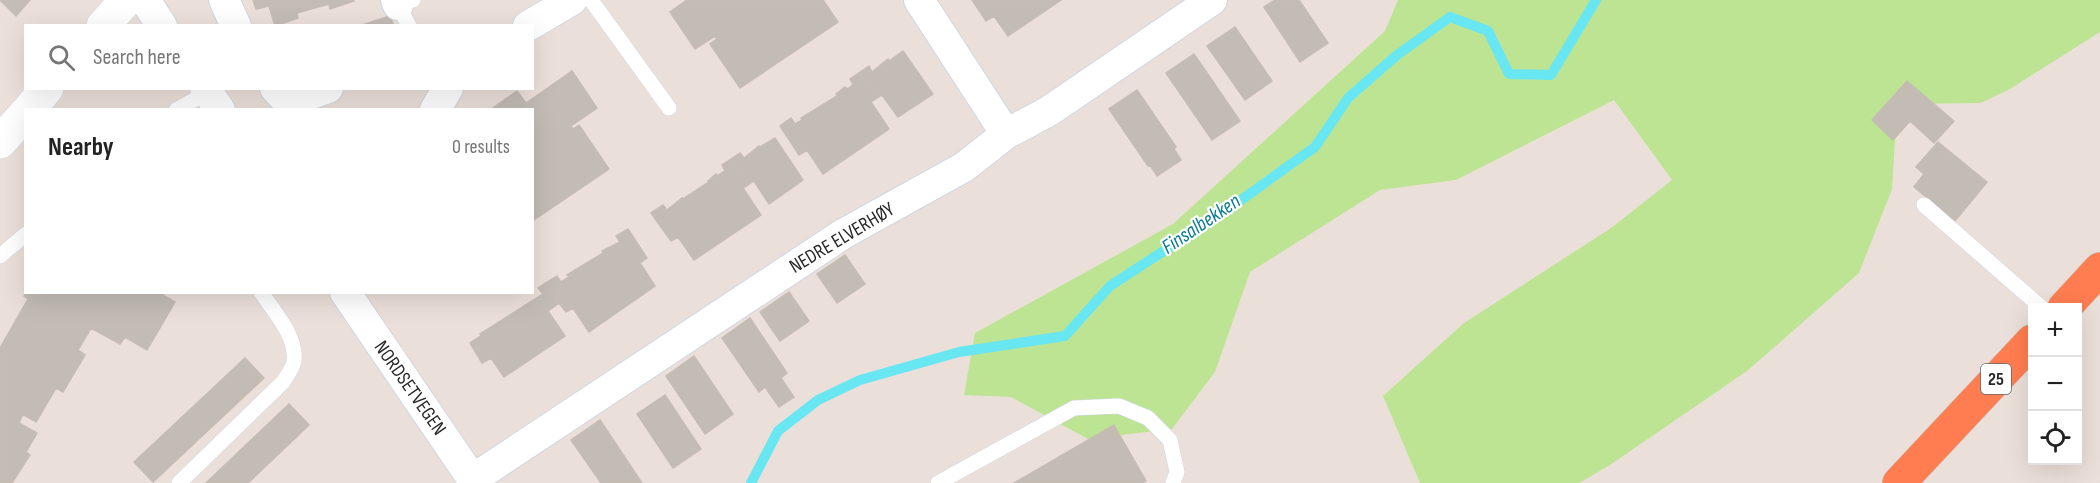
<!DOCTYPE html>
<meta charset="utf-8">
<style>
body{margin:0;font-family:"Sofia Sans Condensed",sans-serif;background:#f2f2f2;color:#222}
.controls{position:absolute;right:18px;bottom:18px;display:grid;overflow:hidden;border-radius:0px;box-shadow:0 6px 24px #0002}
.controls button{width:54px;height:54px;display:grid;place-items:center;padding:0;border:0;border-bottom:2px solid #e0e0e0;background:#fff;color:#222;font:30px sans-serif}
.list{margin:0;padding:0;list-style:none}
h2{display:flex;justify-content:space-between;align-items:center;height:78px;margin:0;padding:0 24px;font-size:26px}
h2 small{font-size:20px;font-weight:400;color:#767676}
.icon{flex:none;width:33px;height:33px;fill:none;stroke:currentColor;stroke-width:2;stroke-linecap:round;stroke-linejoin:round}
.map{position:relative;flex:none;width:2100px;height:483px;overflow:hidden}
.search{position:absolute;background:#fff;box-shadow:0 6px 24px #0002;left:24px;top:24px;width:510px;height:66px;display:flex;align-items:center;gap:15px;box-sizing:border-box;padding:0 21px;border-radius:0px;color:#767676;font-size:22px}
.panel{position:absolute;background:#fff;box-shadow:0 6px 24px #0002;left:24px;top:108px;width:510px;height:186px;border-radius:0px}
.map>svg:first-child{display:block}
.green{fill:#bde493}
.lines{fill:none;stroke-linecap:round;stroke-linejoin:round}
.stream{stroke:#68e6f2;stroke-width:10}
.building{fill:#c2bcb5;stroke:#c6bcb3;stroke-width:1.5}
.lane-casing{stroke:#ced6e2;stroke-width:16}
.street-casing{stroke:#ced6e2;stroke-width:32}
.secondary-casing{stroke:#ced6e2;stroke-width:34}
.highway-casing{stroke:#c3c3c3;stroke-width:34}
.lane{stroke:#fff;stroke-width:15}
.street{stroke:#fff;stroke-width:30}
.secondary{stroke:#fff;stroke-width:33}
.highway{stroke:#ff7d50;stroke-width:33}
.labels{text-anchor:middle;dominant-baseline:central;stroke-width:4.5;stroke-linejoin:round;paint-order:stroke}
.shield{fill:#fff;stroke:#686868;stroke-width:1.5}
.shield-label{font-size:18px;font-weight:bold;fill:#282828}
.street-label{font-size:20px;fill:#282828;stroke:#fff}
.water-label{font-size:21px;font-style:italic;fill:#097d94;stroke:#fff}
</style>
<div class="map">
<svg width="2100" height="483" viewBox="0 0 2100 483">
<rect width="100%" height="100%" fill="#ebe0d9"/>
<!-- green -->
<path class="green" d="M1398,0H2100V32L2010,89L1981,103L1904,104L1895,141L1892,189L1859,273L1747,371L1610,465L1579,483H1420L1383,396L1464,323L1611,228L1672,180L1614,100L1456,180L1380,190L1250,272L1215,372L1172,429L1088,439L1011,397L964,395L975,333L1173,224L1385,31Z"/>
<g class="lines">
<!-- stream -->
<path class="stream" d="M751,483L778,431L818,400L860,380L959,352L1065,336L1110,286L1234,205L1315,147L1348,98L1397,55L1450,17L1488,31L1509,74L1551,75L1596,0"/>
</g>
<!-- building -->
<path class="building" d="M0,0H30L16,16Z
M253,0H353L354,1L330,9L329,4L297,13L298,18L275,26L269,6L256,9Z
M687,0H823L838,22L740,88L710,44L717,39L715,36L695,49L670,12Z
M972,0H1061L1008,36L994,16L986,21Z
M1275,0H1299L1328,43L1300,62L1264,7Z
M390,16L394,26H359Z
M1235,27L1272,81L1245,100L1207,46Z
M903,51L933,94L898,117L882,95L877,98L859,73L869,66L872,72L888,59L889,61Z
M1194,54L1240,121L1212,140L1166,73Z
M572,71L597,108L571,126L573,129L579,125L609,169L532,221V110H490L517,91L526,103Z
M859,73L877,98L871,102L889,129L823,174L807,150L799,155L780,126L791,118L795,124L802,120L801,118L837,96L836,94L845,87L847,89L853,85L850,79Z
M1907,81L1954,121L1934,143L1910,121L1893,140L1872,120Z
M1137,90L1176,147L1174,149L1181,160L1157,176L1150,165L1148,166L1109,109Z
M775,138L803,180L769,204L754,181L748,185L731,159L740,153L744,158L759,146L760,147Z
M1938,142L1987,182L1955,221L1914,187L1924,174L1916,167Z
M731,159L748,185L743,188L761,215L694,260L678,237L671,241L651,213L663,205L667,210L682,198L683,199L709,182L708,181L716,174L717,176L725,171L722,165Z
M628,229L647,258L640,263L655,286L589,332L573,308L566,312L544,284L557,276L561,282L569,277L567,275L603,253L602,251L620,242L616,236Z
M845,255L865,284L837,303L817,274Z
M544,284L558,304L548,311L565,336L504,377L491,358L482,363L470,343L481,336L480,334L543,294L538,288Z
M27,292H158L175,302L147,350L125,337L120,344L91,328L78,350L85,355L63,392L56,388L36,422L24,415L22,416L19,423L37,433L26,452L30,455L12,483H0V348L28,299L24,296Z
M789,292L809,321L780,341L760,312Z
M750,318L787,373L781,378L794,397L779,407L765,387L759,392L722,338Z
M694,356L733,414L705,434L666,376Z
M245,358L264,378L153,482L134,462Z
M665,395L701,449L673,468L637,414Z
M289,404L309,425L248,483H206Z
M600,420L642,483H601L571,440Z
M1114,425L1146,481L1142,483H1014Z"/>
<g class="lines">
<defs>
<path id="lane" d="M591,0L669,108
M409,26L398,5L413,0
M176,110L208,92
M1924,205L2042,308
M0,256L26,234
M179,483L283,382C287,376 293,368 294,361C297,336 274,312 261,292
M938,483L1074,408L1119,406L1148,418L1170,440L1177,472L1173,483"/>
<path id="street" d="M145,0L162,26
M224,0L236,26
M396,0L398,5
M919,0L1006,134
M528,26L572,0
M205,88L220,110
M275,88L288,102L328,88
M435,110L448,88
M345,292L475,483
M473,479L843,234L964,167L1006,134L1049,111L1212,0"/>
<path id="secondary" d="M103,26L126,0
M29,110L47,88
M0,142L26,113"/>
<path id="highway" d="M2064,308L2100,269
M1899,483L2032,341"/>
</defs>
<!-- lane casing -->
<use href="#lane" class="lane-casing"/>
<!-- street casing -->
<use href="#street" class="street-casing"/>
<!-- secondary casing -->
<use href="#secondary" class="secondary-casing"/>
<!-- highway casing -->
<use href="#highway" class="highway-casing"/>
<!-- lane -->
<use href="#lane" class="lane"/>
<!-- street -->
<use href="#street" class="street"/>
<!-- secondary -->
<use href="#secondary" class="secondary"/>
<!-- highway -->
<use href="#highway" class="highway"/>
</g>
<g class="labels">
<!-- shield labels -->
<rect class="shield" x="1981" y="364" width="30" height="30" rx="4.5"/>
<g class="shield-label">
<text x="1996" y="379">25</text>
</g>
<!-- street labels -->
<g class="street-label">
<text transform="translate(842 238) rotate(-31)">NEDRE ELVERHØY</text>
<text transform="translate(410 388) rotate(55)">NORDSETVEGEN</text>
</g>
<!-- water labels -->
<g class="water-label">
<text transform="translate(1201 224) rotate(-34)">Finsalbekken</text>
</g>
</g>
</svg>
<div class="controls">
<button>+</button>
<button>−</button>
<button><svg class="icon" aria-label="locate" viewBox="0 0 24 24"><circle cx="12" cy="12" r="6"/><path d="M12 2v4M12 18v4M2 12h4M18 12h4"/></svg></button>
</div>
<div class="search"><svg class="icon" aria-label="search" viewBox="0 0 24 24"><circle cx="10" cy="10" r="6"/><path d="M15 15l6 6"/></svg>Search here</div>
<section class="panel">
<h2>Nearby<small>0 results</small></h2>
<ul class="list">
</ul>
</section>
</div>
